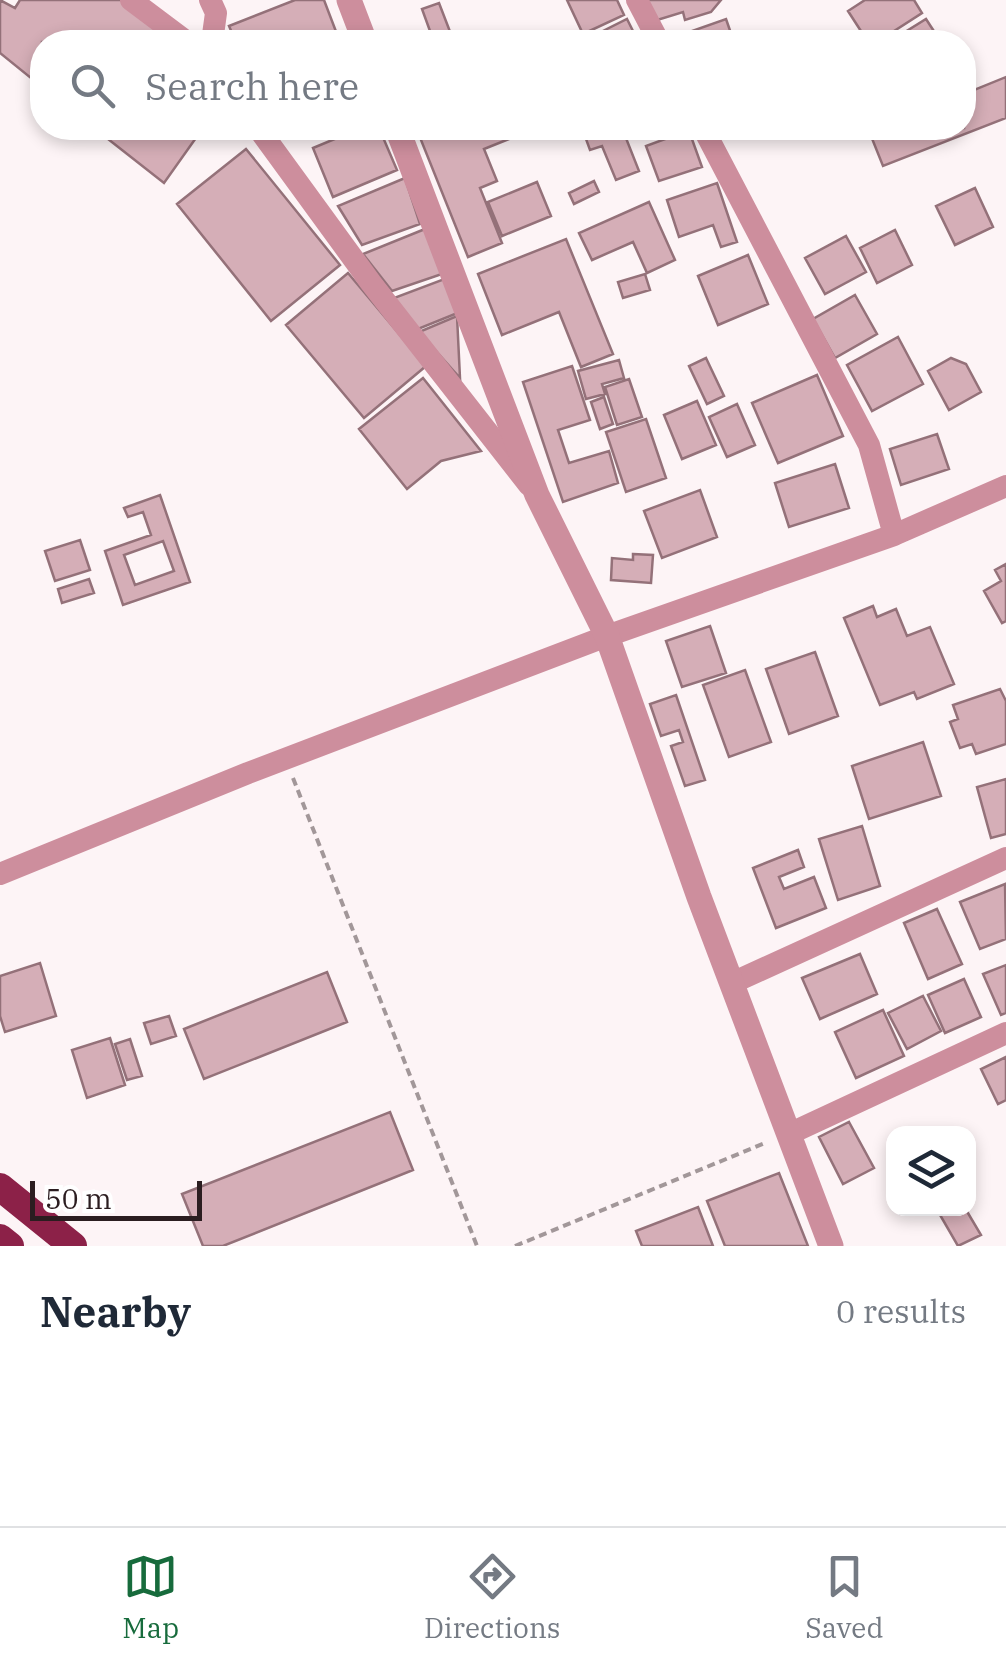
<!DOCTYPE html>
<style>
body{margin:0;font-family:"IBM Plex Serif",serif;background:#f6f6f7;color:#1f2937}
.controls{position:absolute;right:30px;bottom:30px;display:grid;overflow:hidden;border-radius:20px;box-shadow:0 5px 15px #0003}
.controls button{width:90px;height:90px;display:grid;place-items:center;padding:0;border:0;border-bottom:2px solid #e0e1e3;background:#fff;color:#1f2937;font:50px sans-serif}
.scale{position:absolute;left:30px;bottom:25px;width:172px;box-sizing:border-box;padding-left:10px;border:5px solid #2b1d20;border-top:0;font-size:28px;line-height:35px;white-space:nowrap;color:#2b1d20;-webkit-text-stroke:8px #fff;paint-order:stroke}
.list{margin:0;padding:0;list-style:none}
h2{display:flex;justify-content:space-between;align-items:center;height:130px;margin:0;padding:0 40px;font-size:42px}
h2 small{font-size:32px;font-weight:400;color:#747a83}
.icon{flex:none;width:55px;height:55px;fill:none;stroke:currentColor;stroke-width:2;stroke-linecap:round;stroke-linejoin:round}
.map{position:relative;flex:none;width:1006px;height:1246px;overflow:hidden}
.search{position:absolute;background:#fff;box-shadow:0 5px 15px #0003;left:30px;right:30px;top:30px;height:110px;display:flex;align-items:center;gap:25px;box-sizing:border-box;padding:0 35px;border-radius:40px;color:#747a83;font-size:38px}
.sheet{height:280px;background:#fff}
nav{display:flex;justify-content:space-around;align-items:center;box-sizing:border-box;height:140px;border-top:2px solid #e0e1e3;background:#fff;font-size:28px;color:#747a83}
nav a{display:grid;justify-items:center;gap:5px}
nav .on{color:#176b3c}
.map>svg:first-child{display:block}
.building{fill:#d5aeb7;stroke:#947179;stroke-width:2.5;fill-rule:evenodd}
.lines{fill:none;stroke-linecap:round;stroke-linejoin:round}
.path{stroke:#a29799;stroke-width:4;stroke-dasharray:8 5;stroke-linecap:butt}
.minor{stroke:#cd8e9d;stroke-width:22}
.tertiary{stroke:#cd8e9d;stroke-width:25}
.trunk{stroke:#8c2148;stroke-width:28}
</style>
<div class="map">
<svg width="1006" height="1246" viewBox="0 0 1006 1246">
<rect width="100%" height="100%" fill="#fdf4f6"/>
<!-- building -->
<path class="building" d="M0,0L15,8L20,0H122L178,42H42V87L0,53Z
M295,0H324L340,42H236L229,26Z
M567,0H617L624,15L583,34Z
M644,0H721L711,12L685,20L683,12L654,21Z
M865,0H914L922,13L877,42H868L848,11Z
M439,3L454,42H434L422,9Z
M627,19L637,39L630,42H581Z
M726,19L734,42H677L675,37Z
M926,19L941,42H889Z
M1006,77V118L883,166L869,131L878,128H964V94Z
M94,128H203L164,183Z
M361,128H379L397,170L333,197L313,148Z
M438,128H504L509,139L484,149L497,181L480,188L502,243L468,257L419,135Z
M582,128H622L639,171L616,180L602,146L590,150Z
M670,128H688L702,167L659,181L646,146L668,138L665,129Z
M246,149L340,265L271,321L177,204Z
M405,178L420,224L362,245L338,206Z
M594,181L599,192L574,204L569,193Z
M537,182L551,216L502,236L488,202Z
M717,183L737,242L721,247L713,225L679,237L667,200Z
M975,188L993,227L955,245L936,206Z
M649,202L675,260L647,273L633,242L592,260L579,233Z
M425,229L442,274L392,291L363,254Z
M895,230L912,265L877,283L860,248Z
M846,236L866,272L825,294L805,258Z
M566,239L613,354L581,367L559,312L502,335L478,274Z
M748,255L768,304L718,325L698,276Z
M348,273L426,366L364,418L286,325Z
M645,274L650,290L623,298L618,282Z
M447,278L460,312L418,329L394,298Z
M855,295L877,334L835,358L813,319Z
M457,316L460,378L419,332Z
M898,337L923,384L872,411L847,365Z
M706,358L724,396L707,404L689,366Z
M951,358L966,364L981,392L949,410L928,371Z
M619,360L624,378L602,384L605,394L586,399L578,371Z
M572,366L590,420L558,430L569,463L609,451L618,483L563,502L523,382Z
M817,375L843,436L778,463L752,403Z
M423,378L481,451L441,461L407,489L359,429Z
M629,379L642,417L617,425L605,387Z
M604,397L613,424L600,429L591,402Z
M697,401L716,445L682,459L664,415Z
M737,404L755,445L727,457L709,417Z
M646,419L666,478L626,492L606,432Z
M937,434L949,469L901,485L890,449Z
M835,464L849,508L789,527L775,483Z
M700,490L717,537L662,558L644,511Z
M160,495L190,582L123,605L105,551L151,535L143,512L128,517L124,508ZM163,541L174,571L135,585L124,555Z
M80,540L90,570L55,581L45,551Z
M633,554L653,555L651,583L611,580L612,558L633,560Z
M1006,564V621L1002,623L984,591L1001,581L995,570Z
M89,579L94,593L62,603L58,589Z
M873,606L877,617L896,609L907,636L930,627L954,684L917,699L914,692L880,705L844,618Z
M710,626L726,673L682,687L666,641Z
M815,652L838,716L789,734L766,669Z
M745,670L771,742L729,757L703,685Z
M1000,689L1006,701V744L976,754L972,744L960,748L950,722L958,719L953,705Z
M676,695L705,780L685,786L671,746L683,742L679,730L661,736L650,704Z
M923,742L941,796L869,819L852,766Z
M1006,779V834L991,838L977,787Z
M862,826L880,886L838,900L819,839Z
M798,850L804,867L779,877L784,889L814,877L826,908L776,928L753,868Z
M1005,884L1006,939L980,949L960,902Z
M937,909L962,964L928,979L904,923Z
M860,954L877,994L820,1019L802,978Z
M40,963L56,1016L5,1032L0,1016V976Z
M1006,965V1013L1001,1015L983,974Z
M327,972L347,1022L204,1079L184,1029Z
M964,979L981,1017L945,1033L928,995Z
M923,996L941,1031L907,1049L888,1013Z
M883,1010L904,1056L856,1078L835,1032Z
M169,1016L176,1036L151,1044L144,1023Z
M110,1038L125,1085L87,1098L72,1050Z
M130,1039L142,1076L127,1080L115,1044Z
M1006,1057V1100L998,1104L981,1069Z
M390,1112L413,1170L223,1246H203L182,1194Z
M849,1122L874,1168L843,1184L819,1137Z
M779,1173L808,1246H725L707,1201Z
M698,1207L713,1246H642L636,1231Z
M936,1208H965L981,1235L958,1246Z"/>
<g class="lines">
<!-- path -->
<path class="path" d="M293,778L477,1246
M515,1246L765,1143"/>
<!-- minor -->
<path class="minor" d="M131,0L187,42
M210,0L216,13L212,42
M637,0L659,42
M258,128L371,283L529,485
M703,128L869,445L894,535
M0,874L248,773L607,636L894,535L1006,486
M732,983L1006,858
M789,1134L1006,1033"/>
<!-- tertiary -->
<path class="tertiary" d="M349,0L365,42
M397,128L537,495L607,636L699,897L831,1246"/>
<!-- trunk -->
<path class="trunk" d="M0,1187L73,1246
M0,1238L10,1246"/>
</g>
</svg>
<div class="controls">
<button><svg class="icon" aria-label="layers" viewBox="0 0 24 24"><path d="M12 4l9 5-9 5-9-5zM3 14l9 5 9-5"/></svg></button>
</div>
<div class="scale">50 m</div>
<div class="search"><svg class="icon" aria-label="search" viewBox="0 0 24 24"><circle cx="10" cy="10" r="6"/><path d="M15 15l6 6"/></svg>Search here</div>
</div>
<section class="sheet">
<h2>Nearby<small>0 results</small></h2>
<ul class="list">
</ul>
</section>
<nav>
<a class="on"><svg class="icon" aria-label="map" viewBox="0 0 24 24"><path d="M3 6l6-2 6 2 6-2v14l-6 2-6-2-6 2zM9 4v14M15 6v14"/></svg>Map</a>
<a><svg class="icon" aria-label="directions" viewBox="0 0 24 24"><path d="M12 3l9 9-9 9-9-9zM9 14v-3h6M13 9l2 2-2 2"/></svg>Directions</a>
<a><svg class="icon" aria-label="saved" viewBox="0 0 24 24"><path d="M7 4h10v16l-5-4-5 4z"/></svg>Saved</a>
</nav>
